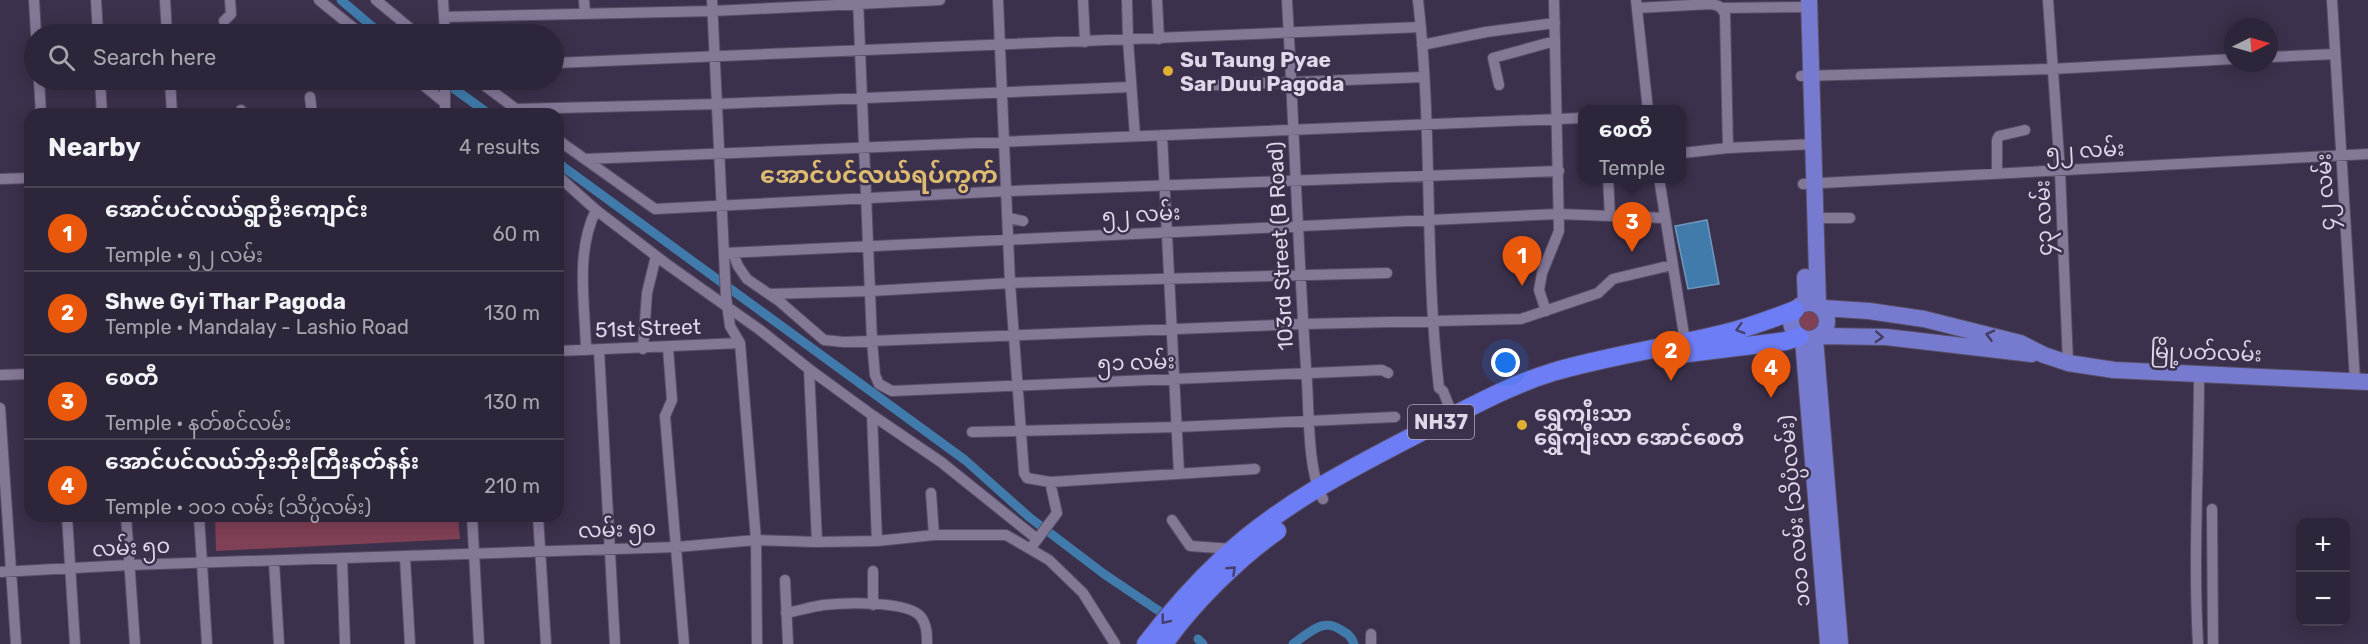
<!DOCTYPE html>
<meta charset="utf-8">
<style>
body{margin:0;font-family:Rubik,"Noto Sans Myanmar",sans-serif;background:#393144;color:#f1f3f6}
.controls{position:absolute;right:18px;bottom:18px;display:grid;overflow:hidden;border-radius:12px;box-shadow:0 3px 15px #0003}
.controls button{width:54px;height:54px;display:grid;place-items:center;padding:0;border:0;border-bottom:2px solid #484253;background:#2d2539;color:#f1f3f6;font:30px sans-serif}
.compass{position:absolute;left:2224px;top:18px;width:54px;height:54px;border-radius:50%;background:#2d2539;box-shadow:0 3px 15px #0003;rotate:85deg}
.you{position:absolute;left:1506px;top:363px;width:21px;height:21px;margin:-15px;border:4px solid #fff;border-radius:50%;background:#1a73e8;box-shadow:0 0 0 9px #1a73e833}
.badge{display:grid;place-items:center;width:39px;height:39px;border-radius:50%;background:#ea580c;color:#fff;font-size:20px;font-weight:700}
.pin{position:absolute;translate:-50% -50px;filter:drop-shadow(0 2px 3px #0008)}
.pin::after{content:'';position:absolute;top:32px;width:21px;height:18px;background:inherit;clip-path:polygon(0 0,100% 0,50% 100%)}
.popup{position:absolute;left:1578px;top:105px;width:108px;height:78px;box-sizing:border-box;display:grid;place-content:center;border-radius:12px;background:#2d2539;filter:drop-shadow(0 2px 4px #0005);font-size:20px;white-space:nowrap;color:#a7a5ae}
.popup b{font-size:22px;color:#f1f3f6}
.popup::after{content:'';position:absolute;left:50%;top:100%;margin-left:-12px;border:12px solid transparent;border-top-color:#2d2539}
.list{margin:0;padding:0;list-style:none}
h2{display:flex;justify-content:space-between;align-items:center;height:78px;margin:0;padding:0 24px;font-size:26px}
h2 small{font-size:20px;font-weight:400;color:#a7a5ae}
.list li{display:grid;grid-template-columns:39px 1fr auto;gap:18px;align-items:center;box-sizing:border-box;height:84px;padding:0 24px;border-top:2px solid #484253}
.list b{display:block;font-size:22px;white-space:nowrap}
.list p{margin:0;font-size:20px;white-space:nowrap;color:#a7a5ae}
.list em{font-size:20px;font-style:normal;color:#a7a5ae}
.icon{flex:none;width:33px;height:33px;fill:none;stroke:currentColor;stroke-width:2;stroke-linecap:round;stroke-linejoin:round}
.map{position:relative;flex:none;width:2368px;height:644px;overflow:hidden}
.search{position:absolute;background:#2d2539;box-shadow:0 3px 15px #0003;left:24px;top:24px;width:540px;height:66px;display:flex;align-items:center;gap:15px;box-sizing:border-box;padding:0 21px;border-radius:33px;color:#a7a5ae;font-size:22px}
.panel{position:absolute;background:#2d2539;box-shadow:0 3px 15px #0003;left:24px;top:108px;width:540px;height:414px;border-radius:18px}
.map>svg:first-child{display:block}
.green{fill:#804055}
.water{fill:#407bac;stroke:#7097be;stroke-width:1.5}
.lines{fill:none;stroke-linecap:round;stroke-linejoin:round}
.canal{stroke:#407bac;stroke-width:9}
.street-casing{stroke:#584e65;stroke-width:12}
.primary-casing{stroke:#584e65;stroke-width:18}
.highway-casing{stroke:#584e65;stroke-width:20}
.street{stroke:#847897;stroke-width:10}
.primary{stroke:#767bd0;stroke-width:16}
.highway{stroke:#6d7df6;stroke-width:18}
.oneway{stroke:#46406e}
.oneway2{stroke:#453c60}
.poi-dot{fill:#e0b034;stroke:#3c314c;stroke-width:2}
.labels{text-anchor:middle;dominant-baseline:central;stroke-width:5;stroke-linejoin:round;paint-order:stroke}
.shield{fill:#3c314c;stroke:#aea6ba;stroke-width:1.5}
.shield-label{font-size:20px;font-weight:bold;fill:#dfd8e9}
.poi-label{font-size:21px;font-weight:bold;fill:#dfd8e9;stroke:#3c314c;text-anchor:start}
.street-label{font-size:21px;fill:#dfd8e9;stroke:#3c314c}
.quarter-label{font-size:24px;font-weight:bold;fill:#dcbb71;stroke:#3c314c}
</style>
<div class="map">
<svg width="2368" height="644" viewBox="0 0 2368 644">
<rect width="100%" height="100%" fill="#3c314c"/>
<!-- green -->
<path class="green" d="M1796 322a12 12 0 1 1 24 0a12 12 0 1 1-24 0Z
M215,516H458L460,539L216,551Z"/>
<!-- water -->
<path class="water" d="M1707,220L1719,284L1688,289L1675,226Z"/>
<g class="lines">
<!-- canal -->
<path class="canal" d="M341,0L381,34
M442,80L489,114
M558,163L965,460L1029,517L1104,574L1162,613
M1198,639L1203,644
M1293,644C1309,633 1323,617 1341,630C1348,634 1351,636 1354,644"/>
<defs>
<path id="street" d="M34,0L36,34
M96,0L98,34
M165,0L167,34
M319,0L361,34
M376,0L417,34
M443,0L445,34
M584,0L585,14
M712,0L726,297L730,326L740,343L756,540L757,644
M858,0L872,341L875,375L879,384L892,391L1382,370L1388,373
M998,0L1010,283L1024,473L1027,478L1050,482L1255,469
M1083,0L1085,42
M1127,0L1128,40L1135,136
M1157,0L1159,39
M1287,0C1294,127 1298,255 1307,382C1309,414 1308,473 1323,499
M1418,0C1433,129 1424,259 1439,388L1443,391L1453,416
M1636,0L1648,110
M2048,0L2060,171L2068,363
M2332,0L2355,381
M1637,8L1710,4C1718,5 1721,6 1725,14L1728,148L1813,144
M1722,8L1809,7
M444,17L713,11L940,0
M224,21L231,14L230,0
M1422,45L1486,32L1555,23
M2269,57L2335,54
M554,63L1421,27
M1801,76L2052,69L2233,59
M39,80L41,114
M100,80L102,114
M170,80L172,114
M417,80L444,102
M477,80L520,112
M1499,85L1493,58L1555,41
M1192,86L1424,77
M310,97L312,114
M515,109L717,104L1131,87
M241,110L242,114
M445,114V80
M1162,135L1179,474
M558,140L655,209L1008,191L1559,171
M1682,153L1728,148
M585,159L1582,118
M1997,174V140L1999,136L2025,130
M558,176L596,210L668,265L760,330L809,369L872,415L941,462L1037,539
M1608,178L1610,216
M1659,178L1685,341
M0,179L30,178
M1803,184L2368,154
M1009,218L1023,221
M1815,218H1850
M725,253L1558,214L1665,218
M733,253L738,266L747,279L779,301L824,340L844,342L1303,324L1521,319L1598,293L1613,279L1672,265
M769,294L871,291L1010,283L1387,273
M1546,311L1539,290L1542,273L1559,231L1554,0
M668,348L672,400L665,416L684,644
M643,349L647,293L656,256
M586,350C585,303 575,253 596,210
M599,350L615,644
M558,351L740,343
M809,369L817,542
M0,375L30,374
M0,408L16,644
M872,415L877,541
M972,432L1177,427L1395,417
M931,493L934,535
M2212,509L2213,644
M67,516L75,644
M126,516L135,644
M199,516L207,644
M472,516L479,644
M538,516L546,644
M1172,520L1190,546L1233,549
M1033,545L1057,513L1050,482
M405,558L410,644
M342,559L345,644
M274,562L279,644
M873,571V605
M0,572L129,565L677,547L756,540L817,542L877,541L934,535H1006L1049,560L1083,593L1115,644
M785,580L788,644
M786,613C798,611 810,607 823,605C843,603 908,600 921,617C927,625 927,635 927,644
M1371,644V634
M2198,644C2193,554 2199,464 2199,374"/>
<path id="primary" d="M1809,0L1818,305
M1805,277L1806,303
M1791 321a18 18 0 1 1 36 0a18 18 0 1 1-36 0Z
M1823,308L1869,311L1924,319L2020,343L2044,355L2068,363L2114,370L2368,382
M1821,336L1886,337L2032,354
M1803,339L1828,644
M1815,339L1840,644"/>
<path id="highway" d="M1672,355L1786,341L1799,337
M1146,644C1169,614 1194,585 1222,559C1281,503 1357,465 1429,428C1469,408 1510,385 1553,372C1611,355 1672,347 1730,332C1753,326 1774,318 1795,310
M1164,644C1190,606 1239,557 1277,531"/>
</defs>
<!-- street casing -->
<use href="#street" class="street-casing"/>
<!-- primary casing -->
<use href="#primary" class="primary-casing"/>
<!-- highway casing -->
<use href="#highway" class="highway-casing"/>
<!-- street -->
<use href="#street" class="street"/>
<!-- primary -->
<use href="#primary" class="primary"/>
<!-- highway -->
<use href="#highway" class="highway"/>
</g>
<!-- one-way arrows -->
<defs><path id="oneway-chevron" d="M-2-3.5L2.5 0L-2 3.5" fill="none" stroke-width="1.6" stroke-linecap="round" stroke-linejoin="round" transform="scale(1.5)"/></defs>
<g class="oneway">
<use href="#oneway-chevron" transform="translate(1740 329) rotate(164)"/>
<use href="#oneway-chevron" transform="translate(1232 570) rotate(-43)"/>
<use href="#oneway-chevron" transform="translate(1165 620) rotate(129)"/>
</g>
<g class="oneway2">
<use href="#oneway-chevron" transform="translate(1990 335) rotate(-165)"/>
<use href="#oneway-chevron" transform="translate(1879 337) rotate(3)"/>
</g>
<!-- markers -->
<g class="poi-dot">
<circle cx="1168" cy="71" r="6"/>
<circle cx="1522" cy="425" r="6"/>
</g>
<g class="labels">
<!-- shield labels -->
<rect class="shield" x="1408" y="405" width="66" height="34" rx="4.5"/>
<g class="shield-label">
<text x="1441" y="422">NH37</text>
</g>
<!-- poi labels -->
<g class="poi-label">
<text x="1180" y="59">Su Taung Pyae<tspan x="1180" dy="24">Sar Duu Pagoda</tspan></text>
<text x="1534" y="413">ရွှေကျီးသာ<tspan x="1534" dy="24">ရွှေကျီးလာ အောင်စေတီ</tspan></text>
</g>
<!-- street labels -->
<g class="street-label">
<text transform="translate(2085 150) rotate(-3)">၅၂ လမ်း</text>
<text transform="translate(2325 192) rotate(-93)">၄၂ လမ်း</text>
<text transform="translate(1141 214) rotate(-3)">၅၂ လမ်း</text>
<text transform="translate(2043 218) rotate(-92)">၄၃ လမ်း</text>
<text transform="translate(1280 246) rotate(-93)">103rd Street (B Road)</text>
<text transform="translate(648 328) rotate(-2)">51st Street</text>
<text transform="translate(2206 352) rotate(2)">မြို့ပတ်လမ်း</text>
<text transform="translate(1136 362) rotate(-2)">၅၁ လမ်း</text>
<text transform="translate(1794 511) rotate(-95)">၁၀၁ လမ်း (သိပ္ပံလမ်း)</text>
<text transform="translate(617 529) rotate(-2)">လမ်း ၅၀</text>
<text transform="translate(131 547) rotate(-3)">လမ်း ၅၀</text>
</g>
<!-- quarter labels -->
<g class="quarter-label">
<text x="879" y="175">အောင်ပင်လယ်ရပ်ကွက်</text>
</g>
</g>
</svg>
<div class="controls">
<button>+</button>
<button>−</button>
</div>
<svg class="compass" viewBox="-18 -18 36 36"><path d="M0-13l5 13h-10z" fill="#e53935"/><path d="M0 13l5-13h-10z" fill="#a7a5ae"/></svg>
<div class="you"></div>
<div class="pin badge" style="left:1522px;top:286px">1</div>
<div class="pin badge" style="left:1671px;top:381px">2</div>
<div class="pin badge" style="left:1632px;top:252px">3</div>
<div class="popup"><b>စေတီ</b>Temple</div>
<div class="pin badge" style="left:1771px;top:398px">4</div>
<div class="search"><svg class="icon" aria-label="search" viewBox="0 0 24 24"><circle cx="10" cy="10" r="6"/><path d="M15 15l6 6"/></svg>Search here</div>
<section class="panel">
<h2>Nearby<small>4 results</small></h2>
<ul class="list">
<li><span class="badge">1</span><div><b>အောင်ပင်လယ်ရွာဦးကျောင်း</b><p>Temple · ၅၂ လမ်း</p></div><em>60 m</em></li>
<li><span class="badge">2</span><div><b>Shwe Gyi Thar Pagoda</b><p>Temple · Mandalay - Lashio Road</p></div><em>130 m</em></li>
<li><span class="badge">3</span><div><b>စေတီ</b><p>Temple · နတ်စင်လမ်း</p></div><em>130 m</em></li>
<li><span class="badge">4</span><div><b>အောင်ပင်လယ်ဘိုးဘိုးကြီးနတ်နန်း</b><p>Temple · ၁၀၁ လမ်း (သိပ္ပံလမ်း)</p></div><em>210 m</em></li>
</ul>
</section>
</div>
